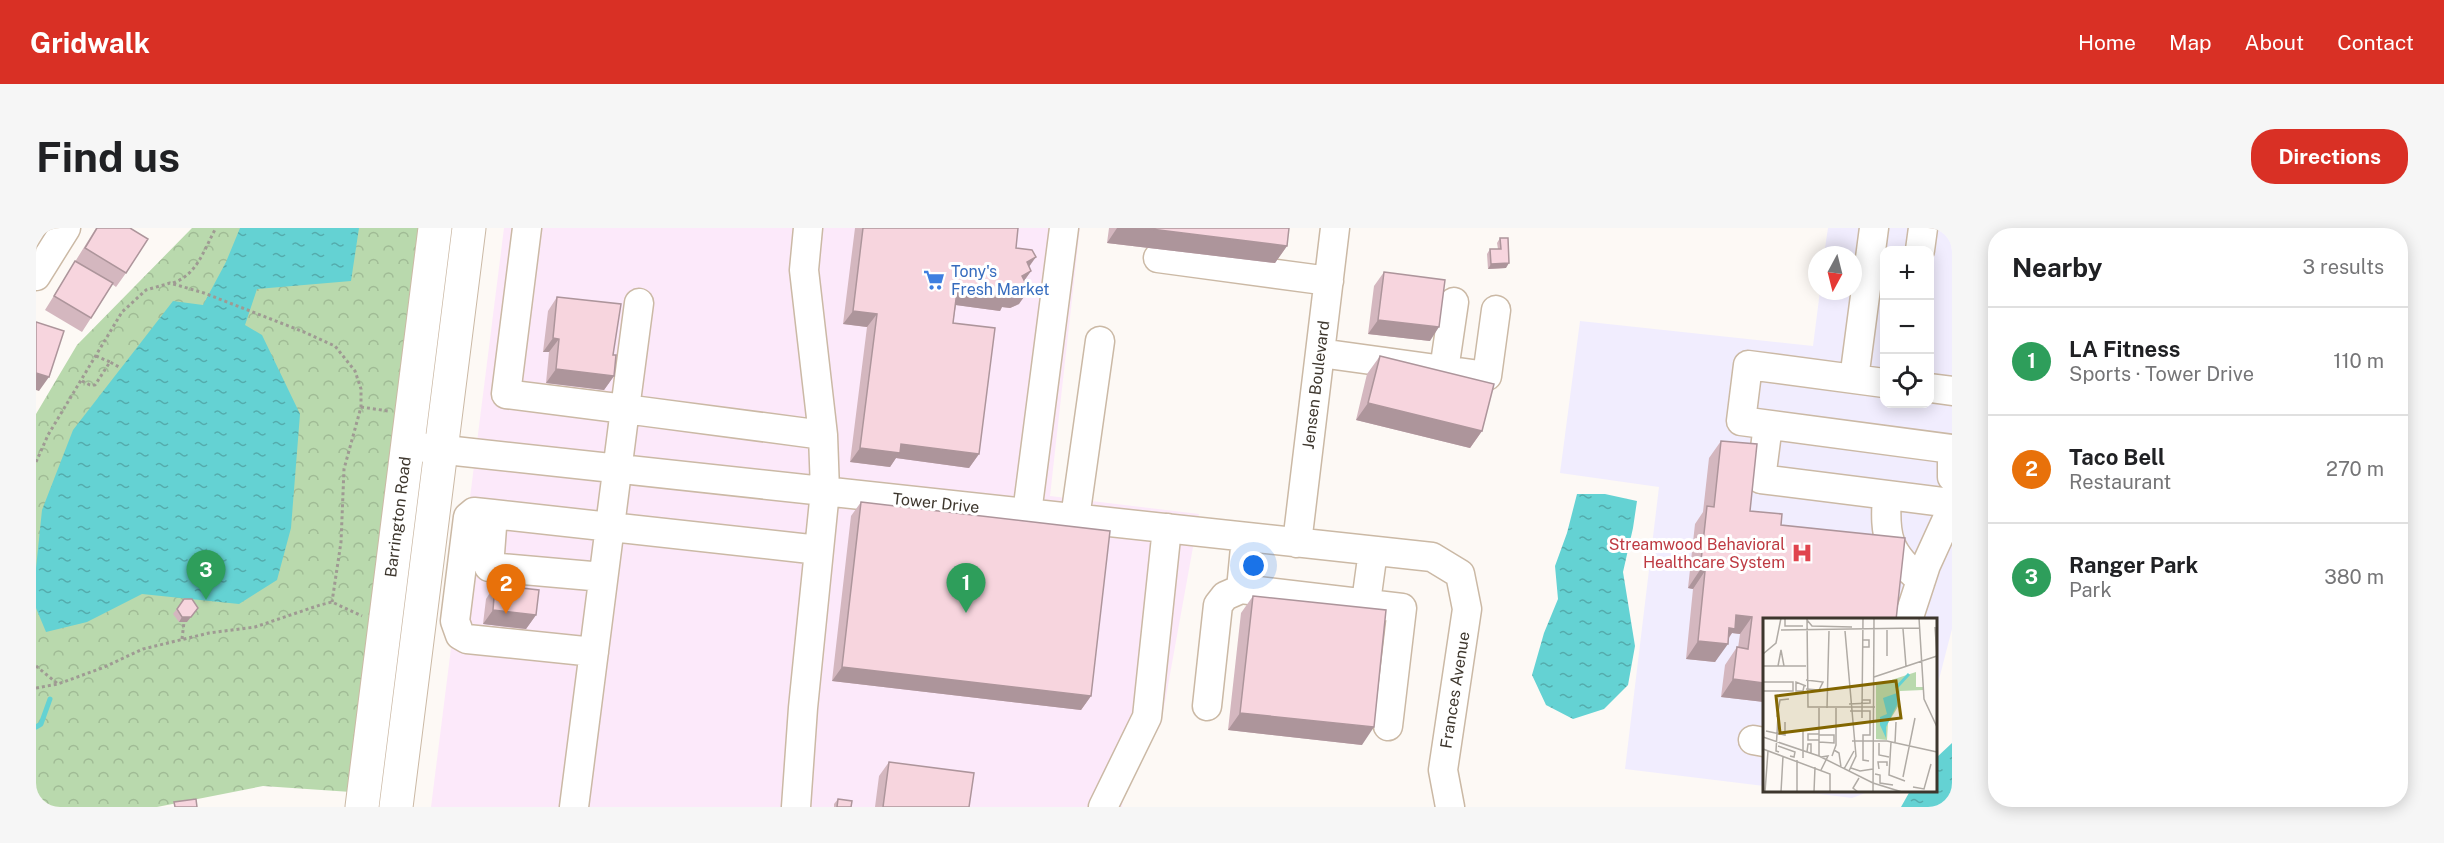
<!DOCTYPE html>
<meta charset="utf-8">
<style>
body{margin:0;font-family:"Public Sans",sans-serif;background:#f6f6f6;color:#202124}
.controls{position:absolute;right:18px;top:18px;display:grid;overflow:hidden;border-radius:12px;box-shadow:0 3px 15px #0003}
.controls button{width:54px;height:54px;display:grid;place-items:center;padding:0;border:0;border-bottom:2px solid #e0e0e0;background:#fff;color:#202124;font:30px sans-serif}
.compass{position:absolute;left:1772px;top:18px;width:54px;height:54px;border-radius:50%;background:#fff;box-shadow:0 3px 15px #0003;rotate:187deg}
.you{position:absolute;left:1218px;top:338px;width:21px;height:21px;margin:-15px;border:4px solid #fff;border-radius:50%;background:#1a73e8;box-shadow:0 0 0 9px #1a73e833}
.badge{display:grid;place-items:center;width:39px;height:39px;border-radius:50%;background:#d93025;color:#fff;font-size:20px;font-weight:700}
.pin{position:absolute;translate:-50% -50px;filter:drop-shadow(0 2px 3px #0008)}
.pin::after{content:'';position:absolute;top:32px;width:21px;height:18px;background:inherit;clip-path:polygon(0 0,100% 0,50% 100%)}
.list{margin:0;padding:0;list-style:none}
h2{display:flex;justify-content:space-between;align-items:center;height:78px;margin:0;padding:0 24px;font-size:26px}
h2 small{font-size:20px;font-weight:400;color:#757577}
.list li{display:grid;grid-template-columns:39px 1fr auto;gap:18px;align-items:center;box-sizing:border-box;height:108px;padding:0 24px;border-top:2px solid #e0e0e0}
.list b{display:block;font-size:22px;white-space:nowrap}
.list p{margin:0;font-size:20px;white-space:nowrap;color:#757577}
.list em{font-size:20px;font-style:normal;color:#757577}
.icon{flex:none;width:33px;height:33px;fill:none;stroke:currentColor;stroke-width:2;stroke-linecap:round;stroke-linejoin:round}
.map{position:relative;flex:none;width:1916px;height:579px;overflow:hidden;border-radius:24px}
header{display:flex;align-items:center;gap:36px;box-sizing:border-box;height:84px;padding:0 30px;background:#d93025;color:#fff}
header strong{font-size:28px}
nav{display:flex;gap:33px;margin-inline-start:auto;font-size:21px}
.intro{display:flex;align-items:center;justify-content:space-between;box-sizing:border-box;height:144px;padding:0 36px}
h1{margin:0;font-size:42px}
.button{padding:15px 27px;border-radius:24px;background:#d93025;color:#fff;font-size:21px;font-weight:700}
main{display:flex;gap:36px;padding:0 36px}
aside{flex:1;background:#fff;border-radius:24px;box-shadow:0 3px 15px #0003}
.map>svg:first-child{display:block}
.commercial{fill:#fce9fa}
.medical{fill:#f1edfe;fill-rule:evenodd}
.park{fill:url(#park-crowns)}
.water{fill:url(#water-ripples)}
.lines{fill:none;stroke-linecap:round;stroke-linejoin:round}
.stream{stroke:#64d2d3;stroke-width:5}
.minor-casing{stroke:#cbb9a5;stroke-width:31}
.major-casing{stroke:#cbb9a5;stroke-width:35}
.path{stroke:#9f9a93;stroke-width:3;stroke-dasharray:3 3;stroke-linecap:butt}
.minor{stroke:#fff;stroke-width:28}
.major{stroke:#fff;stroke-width:33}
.wall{fill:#d4b7bf}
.shaded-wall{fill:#ad959b}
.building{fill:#f7d5de;stroke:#ad959b;stroke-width:1.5}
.labels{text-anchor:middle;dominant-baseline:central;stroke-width:6;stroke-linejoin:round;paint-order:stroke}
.shop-label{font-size:16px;fill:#366cbe;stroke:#fff;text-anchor:start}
.street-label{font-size:16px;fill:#3d362d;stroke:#fff}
.health-label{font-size:16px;fill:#be3a42;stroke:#fff;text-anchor:end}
.inset-river{fill:none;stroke:#64d2d3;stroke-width:3}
.inset-road{fill:none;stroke:#b0aba5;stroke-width:1.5}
.view{fill:#826600;fill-opacity:0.15;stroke:#826600;stroke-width:3}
.inset-edge{fill:none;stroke:#3d362d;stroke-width:3}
</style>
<header>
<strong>Gridwalk</strong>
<nav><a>Home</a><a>Map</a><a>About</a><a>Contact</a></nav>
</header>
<div class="intro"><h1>Find us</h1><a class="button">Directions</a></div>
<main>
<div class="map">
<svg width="1916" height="579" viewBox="0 0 1916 579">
<defs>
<pattern id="park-crowns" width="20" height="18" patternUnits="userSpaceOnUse" patternTransform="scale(1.5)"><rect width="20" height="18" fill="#b9d9ad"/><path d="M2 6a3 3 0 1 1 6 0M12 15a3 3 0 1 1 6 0" fill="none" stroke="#a0bb95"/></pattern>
<pattern id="water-ripples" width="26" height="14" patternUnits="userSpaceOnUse" patternTransform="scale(1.5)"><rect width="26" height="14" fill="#64d2d3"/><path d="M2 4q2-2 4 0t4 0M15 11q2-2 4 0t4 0" fill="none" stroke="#54abac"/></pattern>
</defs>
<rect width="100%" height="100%" fill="#fdf9f5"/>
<!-- commercial -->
<path class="commercial" d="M468,0H1044L1014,268L1163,286L1125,496L1088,564L1086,579H395Z"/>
<!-- medical -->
<path class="medical" d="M1792,0H1916V401L1900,463V392H1728V558L1589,541L1623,259L1524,245L1544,93L1777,118L1784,63H1817V27H1788ZM1848,22H1894V176H1848Z
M1760,563L1835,562V563L1816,570Z"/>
<!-- park -->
<path class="park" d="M156,0H387L315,564L227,558L121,579H0V186L41,117Z"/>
<!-- water -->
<path class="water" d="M204,0H323L315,53L221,61L209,97L226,107L264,186L255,300L241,352L203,376L106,366L51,394L10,404L0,380V340L6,282L37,202L137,73L167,77L190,34Z
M1541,266H1569L1601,273L1597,300L1587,344L1599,418L1592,457L1568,481L1537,491L1510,477L1496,447L1508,405L1522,371L1519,338L1531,305Z
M1916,515V579H1865L1874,563L1900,562V530Z"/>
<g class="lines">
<!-- stream -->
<path class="stream" d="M0,499L5,496L14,471"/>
<defs>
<path id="minor" d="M491,0L470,166L589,181L538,579
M1884,22L1887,0
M1122,30L1293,53
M0,48L30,0
M603,75L589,181L787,207
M1284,125L1451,148L1460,82
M1408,142L1418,74
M1818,151L1838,0
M1848,155L1712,137L1705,193L1916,221
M1894,160L1916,163
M1732,197L1725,251L1916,275
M382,219L1396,329L1424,346L1431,381L1407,542L1414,579
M1916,229V249
M1851,267C1848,309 1852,325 1885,352
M991,285L1028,0
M457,286L438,284L432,289L419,393L424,407L431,411L558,424
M1039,290L1064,113
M1261,315L1299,0
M567,349L453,339L457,286L783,322
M1205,361L1210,309
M1330,374L1337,323
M1872,392L1890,337L1916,280
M1171,478L1182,377L1189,368L1205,361L1366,380L1352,498
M1717,512L1728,514
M760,579L767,480L789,263L787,207L768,42L772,0
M1067,579L1111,489L1131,300"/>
<path id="major" d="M326,579L399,0
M360,579L433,0"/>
</defs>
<!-- minor casing -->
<use href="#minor" class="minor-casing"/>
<!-- major casing -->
<use href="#major" class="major-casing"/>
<!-- path -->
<path class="path" d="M137,55C162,46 168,21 180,0
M60,128L74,134
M46,153L54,157H59L74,134L83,139
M325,179L352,183
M0,234L12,207L86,84L110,62L134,55L168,65L268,104L299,118L319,143L325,161V179L308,241L305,314L296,374
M146,411L148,394
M0,438L22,456
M0,460L22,456L66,440L107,421L173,405L219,399L284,377L296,374L326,388"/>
<!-- minor -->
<use href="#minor" class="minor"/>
<!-- major -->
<use href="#major" class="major"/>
</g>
<!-- wall -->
<path class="wall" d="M60,0H94L90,45L80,59L76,56L55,90L46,104L9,82Z
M819,0H982L980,20L993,39L995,43L988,53L983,76L974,80L966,79L964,83L920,77L917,95L943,226L933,240L860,230L854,239L814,234L831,99L807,96Z
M1073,0H1253L1251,18L1239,35L1071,15Z
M1464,10L1470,40L1452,41L1451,26L1454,21H1462L1461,15Z
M1348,44L1394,113L1332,106L1338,58Z
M521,69L577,127L578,148L568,162L510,155L513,124H507L512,83Z
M1344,128L1446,203L1434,220L1320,192L1331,146Z
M1685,213L1714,283L1728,392V474L1685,469L1689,437L1701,419L1702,420L1704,406L1696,405L1679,434L1650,431L1657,361L1652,360L1659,296L1667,284L1673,230Z
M825,274L1055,468L1045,482L796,453L815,288Z
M459,357L500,387L490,401L447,396L450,371Z
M1217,368L1326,517L1192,502L1205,385Z
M148,371L151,394H143L137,386Z
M853,534L933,579H839L843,548Z
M802,571L815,579H798V576Z"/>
<!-- shaded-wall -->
<path class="shaded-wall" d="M1081,0H1107L1251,18L1239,35L1071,15Z
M1000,29L990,43L991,34Z
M1473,35L1470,40L1452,41L1455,36Z
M995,43L985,57L986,48Z
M993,62L983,76L974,80L966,79L964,83L912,76L921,63Z
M817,83L841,86L831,99L807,96Z
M1342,92L1403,99L1394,113L1332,106Z
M517,110L523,111L513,124H507Z
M520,141L578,148L568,162L510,155Z
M0,145L13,149L3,163L0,162Z
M1332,175L1446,203L1434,220L1320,192Z
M865,216L943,226L933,240L860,230L854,239L814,234L824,220Z
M1664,342L1669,343L1657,361L1652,360Z
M162,380L151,394H143L146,389Z
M457,382L500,387L490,401L447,396Z
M1700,387L1716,389L1704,406L1696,405L1688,416H1692L1679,434L1650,431L1662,413Z
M806,439L1055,468L1045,482L796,453Z
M1697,451L1728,455V474L1685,469Z
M1204,485L1338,499L1326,517L1192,502Z"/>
<!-- building -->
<path class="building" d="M61,0H94L112,11L90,45L49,20Z
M827,0H982L980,20L996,22L1000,29L991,34L995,43L986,48L993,62L984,67L974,65L973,69L921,63L917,95L959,100L943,226L865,216L864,225L824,220L841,86L817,83Z
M1107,0H1253L1251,18Z
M1464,10H1472L1473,35L1455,36L1454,21H1465Z
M39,33L77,55L55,90L18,68Z
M1348,44L1409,52L1403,99L1342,92Z
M521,69L585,76L577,127H580L578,148L520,141L523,111L517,110Z
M0,94L28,103L13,149L0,145Z
M1344,128L1458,156L1446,203L1332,175Z
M1685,213L1721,216L1714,283L1746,286L1745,297L1869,310L1860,392H1728V455L1697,451L1701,419L1712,421L1716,389L1700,387L1699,401L1693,400L1692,416L1662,413L1669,343L1664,342L1671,278L1678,279Z
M825,274L1074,303L1055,468L806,439Z
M459,357L503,362L500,387L457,382Z
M1217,368L1350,382L1338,499L1204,485Z
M148,371H156L162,380L155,389H146L141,381Z
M853,534L938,545L933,579H847Z
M160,571L161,579H139L138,574Z
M802,571L816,573L815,579H801Z"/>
<!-- icons -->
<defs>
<symbol id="supermarket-bare" viewBox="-9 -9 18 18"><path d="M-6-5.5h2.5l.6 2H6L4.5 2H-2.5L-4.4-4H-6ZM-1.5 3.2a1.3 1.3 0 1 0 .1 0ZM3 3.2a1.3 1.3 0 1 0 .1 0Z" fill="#3f7fe0" stroke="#fff" stroke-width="2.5" paint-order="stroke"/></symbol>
<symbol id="hospital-bare" viewBox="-9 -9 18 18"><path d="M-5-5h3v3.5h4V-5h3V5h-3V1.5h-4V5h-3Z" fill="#e0444e" stroke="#fff" stroke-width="2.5" paint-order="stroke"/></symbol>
</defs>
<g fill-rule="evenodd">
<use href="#supermarket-bare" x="883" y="37" width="30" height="30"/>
<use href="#hospital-bare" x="1751" y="310" width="30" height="30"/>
</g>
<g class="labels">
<!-- shop labels -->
<g class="shop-label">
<text x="915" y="43">Tony's<tspan x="915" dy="18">Fresh Market</tspan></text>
</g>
<!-- street labels -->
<g class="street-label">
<text transform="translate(1280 157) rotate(-83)">Jensen Boulevard</text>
<text transform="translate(900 275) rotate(6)">Tower Drive</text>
<text transform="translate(362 289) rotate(-83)">Barrington Road</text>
<text transform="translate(1419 462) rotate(-81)">Frances Avenue</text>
</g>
<!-- health labels -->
<g class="health-label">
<text x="1749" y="316">Streamwood Behavioral<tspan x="1749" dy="18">Healthcare System</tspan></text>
</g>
</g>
<!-- overview -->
<g transform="translate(1727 390)">
<rect width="174" height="174" fill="#fdf9f5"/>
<path d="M153,54V69H160V72L137,73L136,87L125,105L124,122L113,121V67Z" fill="#b9d9ad"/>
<path d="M134,75V87L123,109V120L117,107V99L124,96L120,80Z" fill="#64d2d3"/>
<path class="inset-river" d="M133,70L146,56"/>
<path class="inset-road" d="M22,0V8H40M44,0L45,89H112M100,0L99,93H107V117H100V142L106,143M156,0L161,81L174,109M44,2L49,8L89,9M172,9L174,38M140,11L143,48M18,12L156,10M124,12V38M82,13L93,138L86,153M99,29H106V22H100M0,36L13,25L18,0M0,48H43M15,48L18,32L21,48M111,59L174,38M43,62L60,64L56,72L43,71M0,64H30V73H0M41,68L40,73H33V64L43,68M86,86L107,85V82H99M56,90V138M64,90L66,13M87,93H99V100M15,98L13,133L16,134M14,99L17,82L26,81M3,113L22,117V104M40,113V140M56,116H45V122H56M56,117H71V125L56,124M0,119L56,138L110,165L139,174M89,123H124L174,134M128,124L126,157L142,163M116,125V137L126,139M132,125L133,104M15,128L32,134L31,139L27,138M174,128V150M0,131L67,156V174M71,132L76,135L78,149M44,134L45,126H48V135M69,138L73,127V90M58,139L65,138L58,152M88,150L97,153L110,151M81,151L91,133M116,151L115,144H124V148M112,156L117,157V165L130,167M140,159L152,100M150,169L161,171L168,146M2,174L5,133M18,174L20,138M34,174V142M51,174L52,149M95,174L90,170L96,160M110,174L111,0"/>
<path class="view" d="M133,63L138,100L17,115L13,78Z"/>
<rect width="174" height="174" class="inset-edge"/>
</g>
</svg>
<div class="controls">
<button>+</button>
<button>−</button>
<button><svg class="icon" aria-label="locate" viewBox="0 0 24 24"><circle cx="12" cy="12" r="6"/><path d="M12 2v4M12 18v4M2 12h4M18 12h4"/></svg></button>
</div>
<svg class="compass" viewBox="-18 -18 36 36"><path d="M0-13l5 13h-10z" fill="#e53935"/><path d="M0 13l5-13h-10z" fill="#757577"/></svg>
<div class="you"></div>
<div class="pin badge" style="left:930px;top:385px;background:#2e9e5b">1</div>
<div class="pin badge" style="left:470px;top:386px;background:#e8710a">2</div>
<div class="pin badge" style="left:170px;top:372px;background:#2e9e5b">3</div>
</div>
<aside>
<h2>Nearby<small>3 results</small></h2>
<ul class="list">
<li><span class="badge" style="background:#2e9e5b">1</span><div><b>LA Fitness</b><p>Sports · Tower Drive</p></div><em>110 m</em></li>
<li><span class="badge" style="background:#e8710a">2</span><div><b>Taco Bell</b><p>Restaurant</p></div><em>270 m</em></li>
<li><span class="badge" style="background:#2e9e5b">3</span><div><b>Ranger Park</b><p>Park</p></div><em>380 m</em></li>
</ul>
</aside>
</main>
